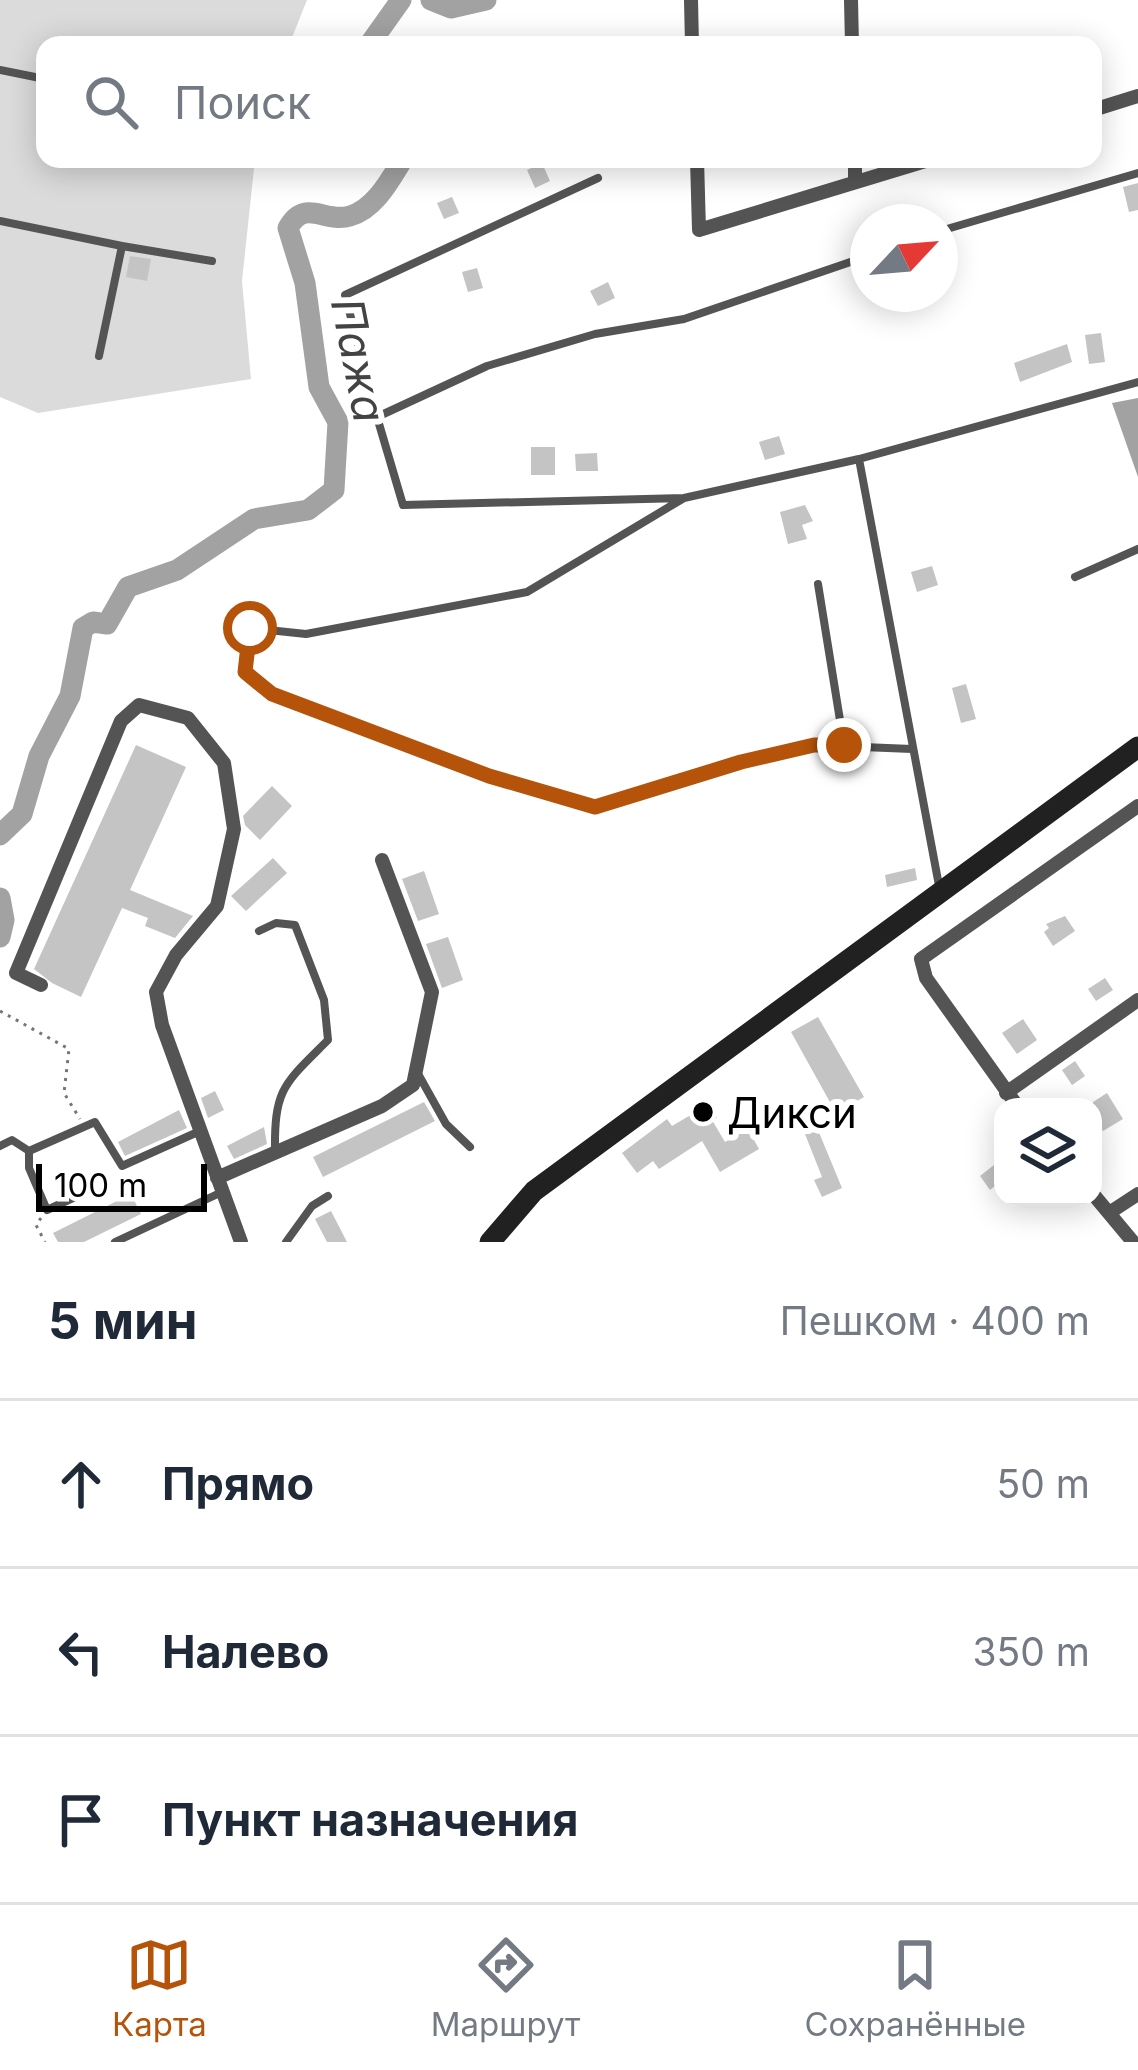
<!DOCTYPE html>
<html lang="ru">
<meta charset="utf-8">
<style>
body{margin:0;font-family:Inter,sans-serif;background:#f2f2f3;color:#1f2937}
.controls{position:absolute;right:36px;bottom:36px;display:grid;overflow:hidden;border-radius:24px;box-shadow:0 6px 30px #0003}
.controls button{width:108px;height:108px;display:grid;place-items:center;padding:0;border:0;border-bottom:3px solid #e0e1e3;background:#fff;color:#1f2937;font:60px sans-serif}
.compass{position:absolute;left:850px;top:204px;width:108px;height:108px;border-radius:50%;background:#fff;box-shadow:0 6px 30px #0003;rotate:64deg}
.scale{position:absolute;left:36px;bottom:30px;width:171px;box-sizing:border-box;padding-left:12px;border:6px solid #000;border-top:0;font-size:33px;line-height:42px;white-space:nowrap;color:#000;-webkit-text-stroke:9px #fff;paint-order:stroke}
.stop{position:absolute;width:36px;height:36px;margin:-27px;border:9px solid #b45309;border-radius:50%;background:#fff}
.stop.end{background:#b45309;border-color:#fff;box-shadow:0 3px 12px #0008}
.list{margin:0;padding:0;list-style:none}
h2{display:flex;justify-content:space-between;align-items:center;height:156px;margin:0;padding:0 48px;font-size:51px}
h2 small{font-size:39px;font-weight:400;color:#747a83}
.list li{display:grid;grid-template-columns:78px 1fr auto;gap:36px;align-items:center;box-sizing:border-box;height:168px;padding:0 48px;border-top:3px solid #e0e1e3}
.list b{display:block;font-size:45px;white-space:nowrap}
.list em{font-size:39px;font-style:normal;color:#747a83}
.icon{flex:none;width:66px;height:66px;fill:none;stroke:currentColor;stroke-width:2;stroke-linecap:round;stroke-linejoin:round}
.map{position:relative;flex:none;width:1138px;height:1242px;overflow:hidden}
.search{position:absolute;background:#fff;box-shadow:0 6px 30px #0003;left:36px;right:36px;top:36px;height:132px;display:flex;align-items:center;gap:30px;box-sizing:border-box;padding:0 42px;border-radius:24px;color:#747a83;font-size:45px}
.sheet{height:660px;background:#fff}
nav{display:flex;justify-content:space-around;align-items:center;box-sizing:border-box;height:168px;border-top:3px solid #e0e1e3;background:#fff;font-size:33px;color:#747a83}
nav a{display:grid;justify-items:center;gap:6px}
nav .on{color:#b45309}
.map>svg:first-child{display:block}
.green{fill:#dbdbdb}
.water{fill:#a2a2a2}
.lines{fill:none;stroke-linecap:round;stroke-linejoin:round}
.river{stroke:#a2a2a2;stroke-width:21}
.building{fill:#c4c4c4}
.path{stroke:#767676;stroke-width:3;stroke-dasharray:3 6;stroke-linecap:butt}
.service{stroke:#545454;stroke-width:8}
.minor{stroke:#545454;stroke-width:14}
.secondary{stroke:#212121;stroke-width:21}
.route{stroke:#b45309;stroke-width:15}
.poi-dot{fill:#000;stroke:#fff;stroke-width:4.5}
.labels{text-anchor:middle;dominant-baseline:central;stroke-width:12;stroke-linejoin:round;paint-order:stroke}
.poi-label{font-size:42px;fill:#000;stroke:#fff;text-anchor:start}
.water-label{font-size:45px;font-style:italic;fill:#434343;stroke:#fff}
</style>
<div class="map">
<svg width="1138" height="1242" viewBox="0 0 1138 1242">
<rect width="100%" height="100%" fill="#fff"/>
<!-- green -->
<path class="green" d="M0,0H307L289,45H45V159H255L242,281L251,379L38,413L0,397Z"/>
<!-- water -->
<path class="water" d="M1138,398V477L1112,403Z"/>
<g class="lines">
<!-- river -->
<path class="river" d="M431,0L451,8L486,0
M369,45L401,0
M0,835L22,814L39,756L70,696L83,628L93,622L107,624L128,587L177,570L254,519L308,510L334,490L338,422L319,387L305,283L288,228C305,197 325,224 350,216C375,209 390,180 403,159
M0,898L4,920L0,937"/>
</g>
<!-- building -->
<path class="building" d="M542,163L550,181L535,188L527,170Z
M1138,183V210L1129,212L1123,187Z
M452,197L459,213L444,219L437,203Z
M130,256L151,259L147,281L126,277Z
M477,268L483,288L468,292L462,272Z
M608,282L615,298L598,306L590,291Z
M1101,333L1105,362L1089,364L1085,335Z
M1067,344L1072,362L1020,382L1014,363Z
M779,436L785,454L765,460L759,442Z
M531,447H555V475H531Z
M597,453L598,471H576L575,454Z
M805,505L813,521L802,525L807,539L788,544L780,512Z
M932,566L938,585L917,592L911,572Z
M966,684L976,719L961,723L952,688Z
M136,745L186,767L130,890L193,916L175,938L145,926L148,918L122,908L81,997L52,983L34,969Z
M272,786L292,806L260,840L245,825L243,816Z
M273,858L287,873L246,911L231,896Z
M915,868L917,880L887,887L885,875Z
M424,871L439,914L418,921L402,879Z
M1065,916L1075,931L1053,946L1044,932L1049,928L1046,924Z
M448,937L463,980L442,988L426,944Z
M1105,978L1113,990L1096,1001L1088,989Z
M818,1017L864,1097L836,1113L791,1032Z
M1023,1019L1037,1040L1017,1054L1002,1033Z
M1075,1061L1085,1076L1072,1085L1062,1070Z
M215,1091L224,1110L208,1118L201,1098Z
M1107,1093L1123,1119L1103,1131L1093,1114V1102Z
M424,1102L435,1121L323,1177L313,1157Z
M709,1104L717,1118L712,1120L725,1142L748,1129L759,1149L720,1172L702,1141L659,1169L653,1161L637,1173L622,1153L667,1119L672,1126Z
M179,1110L187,1128L125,1156L118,1142Z
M264,1127L267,1144L234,1159L227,1146Z
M818,1130L842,1188L822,1197L814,1180L822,1177L805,1134Z
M999,1161L1003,1180L990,1190L980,1176Z
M131,1194L141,1214L84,1242H58L53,1233Z
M331,1211L347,1242H327L315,1219Z"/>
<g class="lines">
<!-- path -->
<path class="path" d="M0,1011L69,1049L64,1093L80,1119
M41,1218L36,1225L45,1242"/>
<!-- service -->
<path class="service" d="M0,70L45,79
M598,178L345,295L377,417L487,366L595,334L684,319L868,256
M0,221L122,246L99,356
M940,231L1138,173
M122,246L212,261
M377,417L403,505L684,498L859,459L1138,382
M859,459L940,891
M684,498L527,592L306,634L250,628L245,672L272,694L489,776L595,807L741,762L813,745L912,749
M1075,577L1138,549
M818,584L844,745
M259,931L276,923L295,925L324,1000L328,1040C284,1084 274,1088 275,1153
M417,1072L446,1124L470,1147
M0,1146L12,1140L29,1151L95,1122L122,1166L200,1131
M29,1151V1168L47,1210L75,1197
M115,1242L222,1192
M286,1242L312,1206L328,1196"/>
<!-- minor -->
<path class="minor" d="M691,0L692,45
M851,0L852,45
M1093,110L1138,96
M697,159L699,230L932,159
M855,159V182
M41,985L16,973L121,721L139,705L188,718L224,763L234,829L217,906L176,955L156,992L162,1025L241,1242
M1006,1093L1138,1000
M1018,1107L926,978L921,959L1138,806
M217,1178L382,1106L413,1085L432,992L382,860
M1093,1194L1133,1242
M1109,1213L1138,1194"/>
<!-- secondary -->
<path class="secondary" d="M490,1242L534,1191L1138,747"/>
</g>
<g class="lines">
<!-- route -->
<path class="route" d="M250,628L245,672L272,694L489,776L595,807L741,762L814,745H844"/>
</g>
<!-- markers -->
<circle class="poi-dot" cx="703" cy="1112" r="12"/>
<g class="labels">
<!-- poi labels -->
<g class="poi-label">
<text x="727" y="1112">Дикси</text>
</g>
<!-- water labels -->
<g class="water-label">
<text transform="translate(359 360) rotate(79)">Пажа</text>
</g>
</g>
</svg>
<div class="controls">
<button><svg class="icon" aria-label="layers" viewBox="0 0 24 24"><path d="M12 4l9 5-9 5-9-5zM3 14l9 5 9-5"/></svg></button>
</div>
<svg class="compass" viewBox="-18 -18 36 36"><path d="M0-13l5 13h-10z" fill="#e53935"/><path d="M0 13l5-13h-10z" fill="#747a83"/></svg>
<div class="scale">100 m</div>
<div class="stop" style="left:250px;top:628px"></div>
<div class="stop end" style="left:844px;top:745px"></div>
<div class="search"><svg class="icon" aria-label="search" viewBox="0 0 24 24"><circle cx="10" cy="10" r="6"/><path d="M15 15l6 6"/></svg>Поиск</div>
</div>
<section class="sheet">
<h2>5 мин<small>Пешком · 400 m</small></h2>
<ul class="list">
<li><svg class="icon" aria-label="ahead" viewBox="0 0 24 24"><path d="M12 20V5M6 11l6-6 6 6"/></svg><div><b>Прямо</b></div><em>50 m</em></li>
<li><svg class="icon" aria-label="left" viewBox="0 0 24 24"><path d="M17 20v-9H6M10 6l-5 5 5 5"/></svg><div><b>Налево</b></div><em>350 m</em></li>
<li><svg class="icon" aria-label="arrive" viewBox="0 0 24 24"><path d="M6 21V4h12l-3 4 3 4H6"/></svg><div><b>Пункт назначения</b></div></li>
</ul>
</section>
<nav>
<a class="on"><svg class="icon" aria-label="map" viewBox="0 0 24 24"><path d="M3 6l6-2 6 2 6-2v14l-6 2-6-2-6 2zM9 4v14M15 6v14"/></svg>Карта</a>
<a><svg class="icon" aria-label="directions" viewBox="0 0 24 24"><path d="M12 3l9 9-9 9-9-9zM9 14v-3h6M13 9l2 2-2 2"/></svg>Маршрут</a>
<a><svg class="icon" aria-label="saved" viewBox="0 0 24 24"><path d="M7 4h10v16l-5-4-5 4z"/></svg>Сохранённые</a>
</nav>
